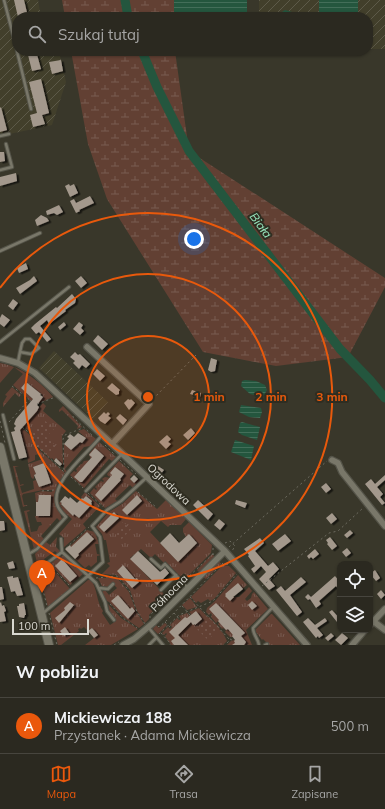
<!DOCTYPE html>
<html lang="pl">
<meta charset="utf-8">
<style>
body{margin:0;font-family:Mulish,sans-serif;background:#37352d;color:#f1f3f6}
.controls{position:absolute;right:12px;bottom:12px;display:grid;overflow:hidden;border-radius:8px;box-shadow:0 1px 3px #0004}
.controls button{width:36px;height:36px;display:grid;place-items:center;padding:0;border:0;border-bottom:1px solid #47453e;background:#2b2920;color:#f1f3f6;font:20px sans-serif}
.scale{position:absolute;left:12px;bottom:10px;width:77px;box-sizing:border-box;padding-left:4px;border:2px solid #d9d8d0;border-top:0;font-size:11px;line-height:14px;white-space:nowrap;color:#d9d8d0;-webkit-text-stroke:3px #2f2d21;paint-order:stroke}
.you{position:absolute;left:194px;top:239px;width:14px;height:14px;margin:-10px;border:3px solid #fff;border-radius:50%;background:#1a73e8;box-shadow:0 0 0 6px #1a73e833}
.badge{display:grid;place-items:center;width:26px;height:26px;border-radius:50%;background:#ea580c;color:#fff;font-size:13px;font-weight:700}
.pin{position:absolute;translate:-50% -33px;filter:drop-shadow(0 1px 2px #0008)}
.pin::after{content:'';position:absolute;top:21px;width:14px;height:12px;background:inherit;clip-path:polygon(0 0,100% 0,50% 100%)}
.list{margin:0;padding:0;list-style:none}
h2{display:flex;justify-content:space-between;align-items:center;height:52px;margin:0;padding:0 16px;font-size:17px}
h2 small{font-size:13px;font-weight:400;color:#a6a6a5}
.list li{display:grid;grid-template-columns:26px 1fr auto;gap:12px;align-items:center;box-sizing:border-box;height:56px;padding:0 16px;border-top:1px solid #47453e}
.list b{display:block;font-size:15px;white-space:nowrap}
.list p{margin:0;font-size:13px;white-space:nowrap;color:#a6a6a5}
.list em{font-size:13px;font-style:normal;color:#a6a6a5}
.icon{flex:none;width:22px;height:22px;fill:none;stroke:currentColor;stroke-width:2;stroke-linecap:round;stroke-linejoin:round}
.map{position:relative;flex:none;width:385px;height:645px;overflow:hidden}
.search{position:absolute;background:#2b2920;box-shadow:0 1px 3px #0004;left:12px;right:12px;top:12px;height:44px;display:flex;align-items:center;gap:10px;box-sizing:border-box;padding:0 14px;border-radius:16px;color:#a6a6a5;font-size:15px}
.sheet{height:108px;background:#2b2920}
nav{display:flex;justify-content:space-around;align-items:center;box-sizing:border-box;height:56px;border-top:1px solid #47453e;background:#2b2920;font-size:11px;color:#a6a6a5}
nav a{display:grid;justify-items:center;gap:2px}
nav .on{color:#ea580c}
.map>svg:first-child{display:block}
.industrial{fill:url(#industrial-furrows)}
.grass{fill:url(#grass-tufts)}
.wetland{fill:url(#wetland-marsh)}
.park{fill:url(#park-dots)}
.water{fill:url(#water-rules)}
.lines{fill:none;stroke-linecap:round;stroke-linejoin:round}
.river{stroke:#24563e;stroke-width:9}
.building{fill:#a3988c;filter:url(#shadow)}
.service-casing{stroke:#545348;stroke-width:4.5}
.minor-casing{stroke:#545348;stroke-width:8}
.secondary-casing{stroke:#545348;stroke-width:10}
.path{stroke:#6e6c61;stroke-width:1;stroke-dasharray:2 3;stroke-linecap:butt}
.service{stroke:#797769;stroke-width:2.5}
.minor{stroke:#797769;stroke-width:5.5}
.secondary{stroke:#797769;stroke-width:8}
.ring{fill:none;stroke:#e8590c;stroke-width:2}
.labels{text-anchor:middle;dominant-baseline:central;stroke-width:4;stroke-linejoin:round;paint-order:stroke}
.street-label{font-size:11px;fill:#d9d8d0;stroke:#2f2d21}
.water-label{font-size:12px;font-style:italic;fill:#96e5bc;stroke:#2f2d21}
.centre{fill:#e8590c;stroke:#2f2d21;stroke-width:2}
.ring-label{font-size:12px;text-anchor:middle;font-weight:bold;fill:#e8590c;stroke:#2f2d21;stroke-width:4;stroke-linejoin:round;paint-order:stroke}
</style>
<div class="map">
<svg width="385" height="645" viewBox="0 0 385 645">
<defs>
<pattern id="industrial-furrows" width="10" height="10" patternUnits="userSpaceOnUse"><rect width="10" height="10" fill="#423f2b"/><path d="M-1 1l2-2M0 10L10 0M9 11l2-2" fill="none" stroke="#5d5a49"/></pattern>
<pattern id="grass-tufts" width="24" height="20" patternUnits="userSpaceOnUse"><rect width="24" height="20" fill="#624033"/><path d="M3 7l-1-3M5 7V3M7 7l1-3M15 17l-1-3M17 17v-4M19 17l1-3" fill="none" stroke="#785b50"/></pattern>
<pattern id="wetland-marsh" width="20" height="14" patternUnits="userSpaceOnUse"><rect width="20" height="14" fill="#624033"/><path d="M1 5h8M5 5V1M11 12h8M15 12V8" fill="none" stroke="#785b50"/></pattern>
<pattern id="park-dots" width="8" height="8" patternUnits="userSpaceOnUse"><rect width="8" height="8" fill="#624033"/><path d="M2 2h.1M6 6h.1" fill="none" stroke="#785b50" stroke-width="1.8" stroke-linecap="round"/></pattern>
<pattern id="water-rules" width="6" height="5" patternUnits="userSpaceOnUse"><rect width="6" height="5" fill="#24563e"/><path d="M0 2.5h6" fill="none" stroke="#436e59"/></pattern>
<filter id="shadow"><feDropShadow dx="2.5" dy="1.5" stdDeviation="0" flood-color="#0009"/></filter>
</defs>
<rect width="100%" height="100%" fill="#39372a"/>
<!-- industrial -->
<path class="industrial" d="M0,0H38L41,17H17V51H48L49,56H60L66,82L52,125L0,136Z
M259,0H385V49H368V17H259Z
M54,351L108,402L93,419L39,368Z"/>
<!-- grass -->
<path class="grass" d="M0,363C20,366 41,382 53,397L37,404L43,397L41,394L26,382L21,388L33,399L31,401L13,385L23,374L14,367L0,383Z
M12,387L21,395L19,397L15,393L3,407V403L7,396L5,395Z
M43,403L46,406L43,411L66,431L62,436L63,465L56,458L54,460L52,458L51,459L37,446C35,442 35,439 33,436C31,431 26,430 24,425Z
M63,406C70,413 75,420 82,427L77,429L78,426L62,410L59,412V410Z
M22,428L32,437L34,444L37,448L66,474L58,482L54,496L62,519L60,521L57,518L41,536L44,539L34,549L24,511L29,510L30,511L27,512L31,532L37,531L39,526L42,525L41,522H37L35,516H50L51,496L39,495L38,502H36L35,493L42,491L52,492V490H43L23,494L22,496L24,505H28L23,507L13,466H19L15,467L20,485L23,484L24,485L20,486L22,493L34,489L33,481L36,480L39,487L51,483L44,463L33,467L36,474L34,475V478L33,479L31,477L28,464L43,459L39,454L35,455V460L28,463L27,454L20,430Z
M84,429L96,439L90,446L84,447L65,469L66,471L69,470L66,473L64,471V444L75,448L79,441L82,443L86,438L78,431Z
M99,442L116,457L112,461L109,459L84,488L70,475L74,471L76,472L77,471L76,469L81,464H82L84,461L91,460L89,454Z
M119,461L133,474L130,477V479L134,483L138,479L140,481L133,488L130,485L115,499L117,501L105,508L90,493L94,488L96,490L97,489L95,487L101,481L103,482L104,481L102,479L105,477L111,478V477L108,476L107,474Z
M136,491L157,509L166,500L186,519L181,525H170L168,527L161,521L150,532L177,561L197,543L189,534L186,537L183,532V528L189,522L212,545L211,553L184,580L165,561L164,563L155,554L151,558L141,549L130,558L164,594L179,581L181,583L149,615V619L145,623L137,611L130,590L117,575L102,574L110,566L107,563L110,562L106,540H104L102,534L96,527L109,512L122,504Z
M85,492L100,506L83,524L86,528L63,548L64,538L59,534L72,519L64,512L59,503L60,502L62,503L61,505L71,512L70,513L72,515L74,514L79,518L87,508L88,509L92,504L91,503L92,501L87,496L83,499L81,497Z
M87,530L95,532L99,544H95L97,554L101,555L97,556V562L91,567L89,565L85,568L66,550Z
M57,537L56,547L60,551L58,554L55,551L44,559L46,563L38,568L35,554L46,542L50,545Z
M212,554L215,557L200,573L197,570Z
M64,556L83,574L70,585L50,564L59,557Z
M219,561L221,564L206,579L203,577Z
M49,565L70,589L48,607L39,572Z
M223,565L229,566L236,573L214,599L210,601L208,599L201,603L198,601L196,603L191,597Z
M238,575L247,585L233,596L234,597H239L249,587L252,591L245,599L247,601L251,598L252,594L254,592L268,609L246,630L252,645H227L231,641L235,640V637H230L225,632L226,630L223,628L222,629L218,624L219,623L218,621L216,623L211,617L212,615L211,613L209,615L206,612L207,608L215,601Z
M98,578H117L129,592L136,611L144,624L139,628L123,617L109,602L107,601L102,592L105,590L109,595L117,588L113,584L108,587L102,586Z
M88,580H91C98,590 96,601 103,611L102,613L110,625L116,621L110,613L108,604L121,618L138,629L111,645H85L98,635L92,628L88,631L84,627L81,629L80,628L78,629L79,631L61,645H58L50,613Z
M190,598L197,607L187,610L182,605Z
M199,608L223,633L227,641L223,645H171L165,636L167,634L166,633L164,635L162,633L168,627L170,629L172,627L170,625L177,618L179,620L181,619L179,616L187,613L190,616L191,614L189,612Z
M271,614H272L300,645H269L263,639L262,640L256,632V629Z
M165,623L167,625L158,634L153,629L156,625L159,628Z"/>
<!-- wetland -->
<path class="wetland" d="M62,0H174V17H65Z
M71,51H175L189,151L385,278V287L348,357L276,366L203,352L107,199L88,144Z"/>
<!-- park -->
<path class="park" d="M43,419L54,429L46,437L57,447L48,456L35,444L34,436L31,433Z
M123,522L131,529L121,540L114,532Z
M209,617L220,628L208,640L197,629Z"/>
<!-- water -->
<path class="water" d="M174,0H247V17H174Z
M319,0H358V17H319Z
M285,10L292,12L295,17H278L282,12Z
M245,380L256,381L265,385L267,390L263,397L250,394L241,386L242,381Z
M241,405L261,408L262,412L260,418L249,417L239,412Z
M242,422L260,427L257,440L242,435L238,432L240,423Z
M235,440L254,446L251,460L231,452Z"/>
<g class="lines">
<!-- river -->
<path class="river" d="M125,0L128,17
M142,51L157,87L189,151L340,349L370,380L385,398"/>
</g>
<!-- building -->
<path class="building" d="M14,0H24L28,17H18Z
M27,51H36L41,69L32,71Z
M61,60L63,71L52,74L49,62Z
M41,79L49,113L42,115L45,124L33,127L30,115L37,113L29,82Z
M1,107L7,130L0,132V108Z
M0,152H4L5,161L0,162Z
M16,173L17,181L0,186V177Z
M69,184L70,186L74,184L78,193L70,197L65,186Z
M90,196L94,203L79,210L80,211L76,213L70,201L74,199L76,203Z
M59,205L63,212L57,215L54,213L47,215L46,211Z
M41,215L47,218L49,221L37,226L35,220Z
M26,263L28,269L19,273L17,268Z
M34,276L37,281L20,294L16,288L30,280Z
M81,276L87,283L81,288L75,281Z
M72,294L76,299L75,303L65,310L66,311L49,324L47,320L40,326L51,339L47,342L39,332L36,334L31,328L35,324L56,307L57,308Z
M13,299L18,303L13,310L8,306Z
M2,314L10,320L4,327L0,324V318Z
M64,322L66,325L60,330L58,327Z
M79,322L83,325L81,328L84,331L80,335L73,329Z
M98,335L108,344L102,350L93,341Z
M75,352L78,355L80,354L90,364L86,368L82,365L79,369L73,363L75,361L70,357Z
M211,358L217,360L215,371L211,372L208,370Z
M97,369L105,376L100,381L93,374Z
M26,382L41,394L40,395L43,397L37,405L39,407L37,411L20,430L27,457L19,459L11,432L15,431L14,428L16,426L14,424L16,419L33,399L21,388Z
M112,383L120,390L119,391V394L116,395L107,388Z
M192,390L201,393L200,397L190,394Z
M128,399L130,400L131,399L135,403L129,410L124,403Z
M104,412L106,414L108,412L110,414L108,416L111,418L105,424L100,421L98,418Z
M120,414L127,420L123,425L116,418Z
M191,428L195,433L188,440L183,435Z
M78,433L86,438L82,443L80,442L71,450L64,444L69,438L67,437L70,434L74,437Z
M167,435L171,439L168,442L171,444L166,449L159,442Z
M95,448L104,456L82,482H80L74,477L92,457L89,455Z
M56,458L62,464L60,466L54,461Z
M44,463L51,483L39,487L34,475L36,474L33,467Z
M158,466L164,470L159,476L154,470Z
M115,467L124,474L120,479L121,480L101,501L95,495L112,475L110,473Z
M134,475L138,479L134,483L130,479Z
M385,475V480L377,487L383,494L380,497L385,503L382,505L365,484L371,479L375,484Z
M326,483L331,489L326,493L321,487Z
M39,495H51L50,516H36V502H38Z
M137,495L142,501L127,515L122,510Z
M65,496L69,499L70,497L77,503L82,498L83,499L86,496L92,501L91,503L92,504L79,518L74,514L73,516L61,504L62,503L60,502Z
M198,500L213,514L208,520L193,505Z
M236,500L247,503L245,508L235,504Z
M114,512L119,518L104,532L99,527Z
M332,513L337,519L331,524L326,518Z
M219,519L225,524L220,530L214,525Z
M0,521H4L5,530L0,531Z
M350,530L353,533L347,538L344,535Z
M87,532L94,539L78,554L79,555L75,559L65,549L70,545L71,547Z
M170,533L179,543L189,534L197,543L178,562L160,543Z
M285,534L291,541L278,551L272,544Z
M330,537L337,546L332,550L327,544L328,543L326,540Z
M260,538L264,543L255,551L268,566L273,562L279,569L269,579L275,586L269,590L259,579L266,572L261,566L254,573L251,569L255,566L248,556L249,555L244,549Z
M347,548L351,553L346,557L342,552Z
M315,549L319,554L313,559L311,557L309,559L307,556Z
M138,551L160,572L165,568L169,573L157,585L130,559Z
M62,559L77,576L70,582L55,566Z
M13,561L15,568L9,569L7,563Z
M123,565L135,579L137,578L139,582L132,588L117,571Z
M375,570L380,578L376,581L370,574Z
M13,576V578L18,577L23,595L17,596L15,591L11,592L7,577Z
M335,576L340,582V591L336,586L319,601L321,604L316,608L310,599L308,600L305,597L308,594L311,597Z
M301,577L306,582L290,595L302,612L297,616L276,590L281,586L285,591Z
M238,583L243,589L233,597H234L230,601L225,596L226,595L225,594Z
M0,587H2L4,599L0,600Z
M381,590L385,595L381,599L377,594Z
M118,595L130,609L132,607L135,611L128,619L111,601Z
M252,601L257,606L252,610L248,605Z
M1,602L2,606L4,605L6,611L4,612L6,621L0,622V603Z
M70,602L74,605L59,623L55,618L65,610L64,608Z
M24,603L26,615H25L24,618L19,617L17,606H19V604Z
M216,603L245,633L241,636L246,642L244,645H232L235,643L234,641L235,640L232,636L233,635L228,629L226,630L218,621L219,620L209,609Z
M332,610L340,619L337,622L329,612Z
M196,611L202,619L195,625V624L193,625L191,622L178,635L188,645H174L171,641L175,638L169,632L185,617L187,618Z
M308,618L315,625L325,618L327,621L317,628L323,635L319,638L318,636L316,638L303,622Z
M65,627L69,633L64,636L60,631Z
M92,628L98,635L94,638L88,631Z
M331,633L334,636L328,641L325,638Z
M342,633L348,638L341,645L335,640Z"/>
<g class="lines">
<defs>
<path id="service" d="M4,0L17,50
M17,51L31,109
M0,136L9,134
M0,170L12,167L6,144
M0,251L40,233
M0,342L69,287
M18,362L20,352L31,354L39,348L30,339H25L22,343L20,352
M3,415L14,459
M86,491L122,454
M61,539L62,552L96,583L105,602L107,611L114,620
M27,555L37,549L66,517C63,514 58,509 57,504C51,480 89,453 102,435
M151,559L161,568L165,564L188,588
M33,572L42,567L62,552
M99,588L108,589L113,584
M161,590L176,575
M42,614L89,575L103,562L100,537L92,526L107,510L121,501L147,477
M148,627L163,645
M149,645L156,638
M259,645C258,638 253,635 253,628L273,607
M265,645L267,644"/>
<path id="minor" d="M87,347L149,404L112,444
M0,358L18,363L35,373L112,444L225,551L307,645
M332,460L338,463L342,472L385,526
M373,621L385,630
M370,625L385,609
M123,645L134,639L153,623L225,551
M352,645L365,630"/>
<path id="secondary" d="M0,447L49,645"/>
</defs>
<!-- service casing -->
<use href="#service" class="service-casing"/>
<!-- minor casing -->
<use href="#minor" class="minor-casing"/>
<!-- secondary casing -->
<use href="#secondary" class="secondary-casing"/>
<!-- path -->
<path class="path" d="M12,386L31,401
M153,399L196,355
M37,404L53,398
M73,416V417L94,437
M0,421L5,443
M9,422L28,401H31
M22,427L33,436L35,444L64,472L63,439L65,435L83,428
M105,445L115,455
M120,460L136,474
M71,477L83,488
M42,491L54,490
M138,492L156,507
M88,493L103,507
M225,543L230,541L235,546L232,551
M229,547L327,461
M66,548L89,527
M213,548V554L214,555
M50,566L70,586
M39,574L47,606
M96,578L117,576L130,592L137,612L145,624
M186,579L213,554
M262,586L329,533L338,531L363,508
M190,597L229,639V641L225,645
M110,604L123,618L137,628
M182,606L190,615
M49,613L57,645
M174,613L180,620
M150,618V615L180,586
M165,622L171,628
M158,626L159,627L165,622L223,563L229,565
M161,633L170,643V645
M159,634L179,615L213,601L237,574
M230,639L234,641
M114,645L119,642"/>
<!-- service -->
<use href="#service" class="service"/>
<!-- minor -->
<use href="#minor" class="minor"/>
<!-- secondary -->
<use href="#secondary" class="secondary"/>
</g>
<!-- distance rings -->
<circle cx="148" cy="397" r="61" fill="#e8590c" fill-opacity=".12"/>
<g class="ring">
<circle cx="148" cy="397" r="61"/>
<circle cx="148" cy="397" r="123"/>
<path d="M0 288A184 184 0 1 1 0 506"/>
</g>
<g class="labels">
<!-- street labels -->
<g class="street-label">
<text transform="translate(169 484) rotate(43)">Ogrodowa</text>
<text transform="translate(169 593) rotate(-45)">Północna</text>
</g>
<!-- water labels -->
<g class="water-label">
<text transform="translate(261 225) rotate(53)">Biała</text>
</g>
</g>
<circle cx="148" cy="397" r="6" class="centre"/>
<g class="ring-label">
<text x="209" y="401">1 min</text>
<text x="271" y="401">2 min</text>
<text x="332" y="401">3 min</text>
</g>
</svg>
<div class="controls">
<button><svg class="icon" aria-label="locate" viewBox="0 0 24 24"><circle cx="12" cy="12" r="6"/><path d="M12 2v4M12 18v4M2 12h4M18 12h4"/></svg></button>
<button><svg class="icon" aria-label="layers" viewBox="0 0 24 24"><path d="M12 4l9 5-9 5-9-5zM3 14l9 5 9-5"/></svg></button>
</div>
<div class="scale">100 m</div>
<div class="you"></div>
<div class="pin badge" style="left:42px;top:593px">A</div>
<div class="search"><svg class="icon" aria-label="search" viewBox="0 0 24 24"><circle cx="10" cy="10" r="6"/><path d="M15 15l6 6"/></svg>Szukaj tutaj</div>
</div>
<section class="sheet">
<h2>W pobliżu<small></small></h2>
<ul class="list">
<li><span class="badge">A</span><div><b>Mickiewicza 188</b><p>Przystanek · Adama Mickiewicza</p></div><em>500 m</em></li>
</ul>
</section>
<nav>
<a class="on"><svg class="icon" aria-label="map" viewBox="0 0 24 24"><path d="M3 6l6-2 6 2 6-2v14l-6 2-6-2-6 2zM9 4v14M15 6v14"/></svg>Mapa</a>
<a><svg class="icon" aria-label="directions" viewBox="0 0 24 24"><path d="M12 3l9 9-9 9-9-9zM9 14v-3h6M13 9l2 2-2 2"/></svg>Trasa</a>
<a><svg class="icon" aria-label="saved" viewBox="0 0 24 24"><path d="M7 4h10v16l-5-4-5 4z"/></svg>Zapisane</a>
</nav>
